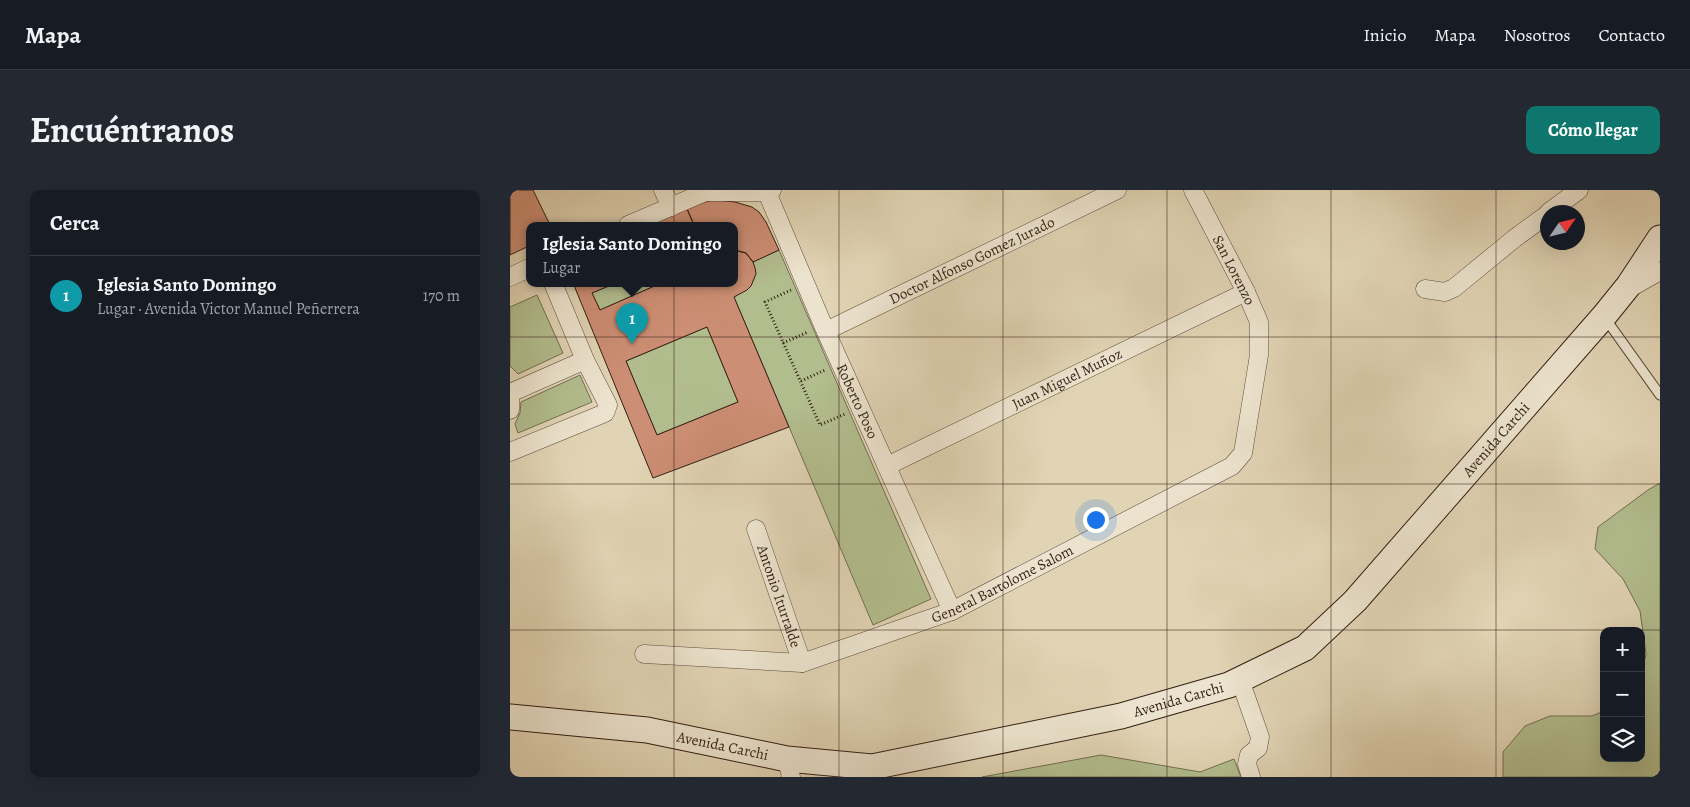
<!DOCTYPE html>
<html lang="es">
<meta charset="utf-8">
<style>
body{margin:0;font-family:Alegreya,serif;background:#242831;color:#f1f3f6}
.controls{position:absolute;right:15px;bottom:15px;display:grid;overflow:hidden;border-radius:10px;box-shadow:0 5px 20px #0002}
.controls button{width:45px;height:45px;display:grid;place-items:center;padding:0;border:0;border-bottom:1px solid #363941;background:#171b24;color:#f1f3f6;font:25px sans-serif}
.compass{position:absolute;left:1030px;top:15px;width:45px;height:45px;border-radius:50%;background:#171b24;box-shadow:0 5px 20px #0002;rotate:55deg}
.you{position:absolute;left:585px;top:329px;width:18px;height:18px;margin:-12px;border:4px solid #fff;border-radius:50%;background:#1a73e8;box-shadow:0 0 0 8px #1a73e833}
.badge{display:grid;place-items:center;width:32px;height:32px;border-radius:50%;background:#0f766e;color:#fff;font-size:16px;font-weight:700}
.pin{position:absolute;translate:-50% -41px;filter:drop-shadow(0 1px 2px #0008)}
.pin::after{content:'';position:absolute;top:26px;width:18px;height:15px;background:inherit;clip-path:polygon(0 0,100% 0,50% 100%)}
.popup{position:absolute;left:16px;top:32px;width:212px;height:65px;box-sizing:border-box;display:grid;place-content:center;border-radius:10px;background:#171b24;filter:drop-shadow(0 1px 4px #0005);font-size:16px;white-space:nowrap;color:#9ea1a6}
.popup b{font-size:19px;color:#f1f3f6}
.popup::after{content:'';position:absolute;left:50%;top:100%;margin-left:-10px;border:10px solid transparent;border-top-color:#171b24}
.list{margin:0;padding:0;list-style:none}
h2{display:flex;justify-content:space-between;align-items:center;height:65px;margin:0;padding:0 20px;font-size:21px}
h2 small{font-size:16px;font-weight:400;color:#9ea1a6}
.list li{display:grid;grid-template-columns:32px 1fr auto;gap:15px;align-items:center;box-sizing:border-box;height:80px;padding:0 20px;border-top:1px solid #363941}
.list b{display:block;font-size:19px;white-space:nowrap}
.list p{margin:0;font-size:16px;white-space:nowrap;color:#9ea1a6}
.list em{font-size:16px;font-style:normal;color:#9ea1a6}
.icon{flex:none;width:28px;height:28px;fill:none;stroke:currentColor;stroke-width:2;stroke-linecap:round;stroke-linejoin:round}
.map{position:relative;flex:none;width:1150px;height:587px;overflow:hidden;border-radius:10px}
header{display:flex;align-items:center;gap:30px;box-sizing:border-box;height:70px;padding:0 25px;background:#171b24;border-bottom:1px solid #363941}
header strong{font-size:24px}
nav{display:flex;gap:28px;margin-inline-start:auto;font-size:18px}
.intro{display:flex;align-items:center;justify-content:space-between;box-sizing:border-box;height:120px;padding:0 30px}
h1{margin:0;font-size:35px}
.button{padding:12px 22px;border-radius:10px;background:#0f766e;color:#fff;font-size:18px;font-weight:700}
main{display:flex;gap:30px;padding:0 30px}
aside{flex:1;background:#171b24;border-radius:10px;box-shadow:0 5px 20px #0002}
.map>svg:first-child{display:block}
.green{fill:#b2bd8e;stroke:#726e51}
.building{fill:#cc8e74;stroke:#331f14;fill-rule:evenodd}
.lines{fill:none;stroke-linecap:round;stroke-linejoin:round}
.lane-casing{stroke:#5e4c3c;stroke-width:11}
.street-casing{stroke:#5e4c3c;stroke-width:19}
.secondary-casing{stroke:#331f14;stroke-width:27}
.path{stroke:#331f14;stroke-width:3;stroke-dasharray:1 2.5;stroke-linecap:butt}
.lane{stroke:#ece3ce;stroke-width:9}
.street{stroke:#ece3ce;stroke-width:18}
.secondary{stroke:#ece3ce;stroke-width:25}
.grid{fill:none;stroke:#331f14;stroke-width:1;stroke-opacity:0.55}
.labels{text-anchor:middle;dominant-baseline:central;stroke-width:4.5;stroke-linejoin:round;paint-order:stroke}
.street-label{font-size:15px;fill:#331f14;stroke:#ece3ce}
</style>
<header>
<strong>Mapa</strong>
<nav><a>Inicio</a><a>Mapa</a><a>Nosotros</a><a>Contacto</a></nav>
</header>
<div class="intro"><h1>Encuéntranos</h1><a class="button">Cómo llegar</a></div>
<main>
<aside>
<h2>Cerca<small></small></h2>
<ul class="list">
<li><span class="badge" style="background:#0f9aa8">1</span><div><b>Iglesia Santo Domingo</b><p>Lugar · Avenida Victor Manuel Peñerrera</p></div><em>170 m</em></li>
</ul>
</aside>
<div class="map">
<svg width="1150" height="587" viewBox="0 0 1150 587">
<rect width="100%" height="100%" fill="#e1d4b4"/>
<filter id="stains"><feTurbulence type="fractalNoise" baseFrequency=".004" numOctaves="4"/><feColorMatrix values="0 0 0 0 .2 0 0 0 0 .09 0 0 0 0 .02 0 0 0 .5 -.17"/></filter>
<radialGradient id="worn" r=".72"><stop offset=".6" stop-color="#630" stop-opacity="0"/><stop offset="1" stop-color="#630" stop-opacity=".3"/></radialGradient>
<!-- green -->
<path class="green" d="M269,60L421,409L363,435L224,107C240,96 248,93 243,72Z
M106,93H149V94L90,120L82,103Z
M27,105L53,163L8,184L0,176V117Z
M197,137L228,212L147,245L116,171Z
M70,185L82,212L8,243L5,234L10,223L11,212Z
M1150,293V587H993V562L1015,536L1040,526H1082L1094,521V568H1131V485L1136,464L1130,421L1113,389L1085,359L1088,337L1138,300Z
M591,565L690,582L724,569L731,587H472Z"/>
<!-- building -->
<path class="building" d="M0,0H23L40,35H19V56L0,65Z
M207,10L225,12L242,17L249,22L256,32L269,60L243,72L236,63L224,60V35H184L177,19L197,11Z
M177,19L184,35H140Z
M224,60L236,63L243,72L245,78L246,84L241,96L237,100L224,107L279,237L143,288L63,93H106L82,103L90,120L149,94V93H224ZM197,137L228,212L147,245L116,171Z"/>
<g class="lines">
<defs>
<path id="lane" d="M1095,128L1150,205"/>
<g id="street">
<path d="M153,0L161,17"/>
<path id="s1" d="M256,0L313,135L442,421"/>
<path d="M197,2H257L262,0"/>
<path d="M1039,22L1069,0"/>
<path d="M118,35L200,0"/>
<path d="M0,87L19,78"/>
<path d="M1120,98L1150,81"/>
<path d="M915,99L935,102L944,98L1005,48L1038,24"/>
<path id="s2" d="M316,141L607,0"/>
<path d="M0,203L75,170"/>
<path d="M0,206V220"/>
<path d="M0,262L95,223L98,215L75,170L43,93"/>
<path id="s3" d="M377,276L736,102"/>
<path id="s4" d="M246,339L292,473"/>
<path id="s5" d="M134,464L292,473L442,421L722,276L733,263L749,165V132L736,102L683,0"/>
<path d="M730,490L750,547L748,558L739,565L737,574L741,587"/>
<path d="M277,569L281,587"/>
</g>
<g id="secondary">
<path id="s6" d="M0,527L137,540L277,569L362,577L611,526L719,495L795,458L845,411L1094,126L1119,95L1150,48"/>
</g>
</defs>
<!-- lane casing -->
<use href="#lane" class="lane-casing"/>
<!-- street casing -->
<use href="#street" class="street-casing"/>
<!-- secondary casing -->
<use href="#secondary" class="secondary-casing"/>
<!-- path -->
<path class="path" d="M281,100L255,112L310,235L335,224
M273,153L298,142
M291,191L315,180"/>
<!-- lane -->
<use href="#lane" class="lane"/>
<!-- street -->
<use href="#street" class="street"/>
<!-- secondary -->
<use href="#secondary" class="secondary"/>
</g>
<!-- grid -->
<path class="grid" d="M164,0V587M329,0V587M493,0V587M657,0V587M821,0V587M986,0V587M0,147H1150M0,294H1150M0,440H1150"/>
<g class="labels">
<!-- street labels -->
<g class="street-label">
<text stroke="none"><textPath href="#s2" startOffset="162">Doctor Alfonso Gomez Jurado</textPath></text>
<text transform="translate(724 80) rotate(63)">San Lorenzo</text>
<text stroke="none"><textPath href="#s3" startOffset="200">Juan Miguel Muñoz</textPath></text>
<text stroke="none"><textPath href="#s1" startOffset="230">Roberto Poso</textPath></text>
<text stroke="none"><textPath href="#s6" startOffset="1100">Avenida Carchi</textPath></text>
<text stroke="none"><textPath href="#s5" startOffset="374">General Bartolome Salom</textPath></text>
<text stroke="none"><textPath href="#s4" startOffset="71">Antonio Iturralde</textPath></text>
<text stroke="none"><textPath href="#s6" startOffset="680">Avenida Carchi</textPath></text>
<text stroke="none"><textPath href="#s6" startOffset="215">Avenida Carchi</textPath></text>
</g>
</g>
<rect width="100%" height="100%" filter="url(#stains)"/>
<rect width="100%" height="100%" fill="url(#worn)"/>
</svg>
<div class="controls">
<button>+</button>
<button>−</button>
<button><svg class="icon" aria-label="layers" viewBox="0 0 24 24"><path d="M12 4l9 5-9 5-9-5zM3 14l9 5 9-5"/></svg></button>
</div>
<svg class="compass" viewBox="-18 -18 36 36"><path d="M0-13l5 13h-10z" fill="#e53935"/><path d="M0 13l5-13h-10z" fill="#9ea1a6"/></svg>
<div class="you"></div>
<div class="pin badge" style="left:122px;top:154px;background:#0f9aa8">1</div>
<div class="popup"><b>Iglesia Santo Domingo</b>Lugar</div>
</div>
</main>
